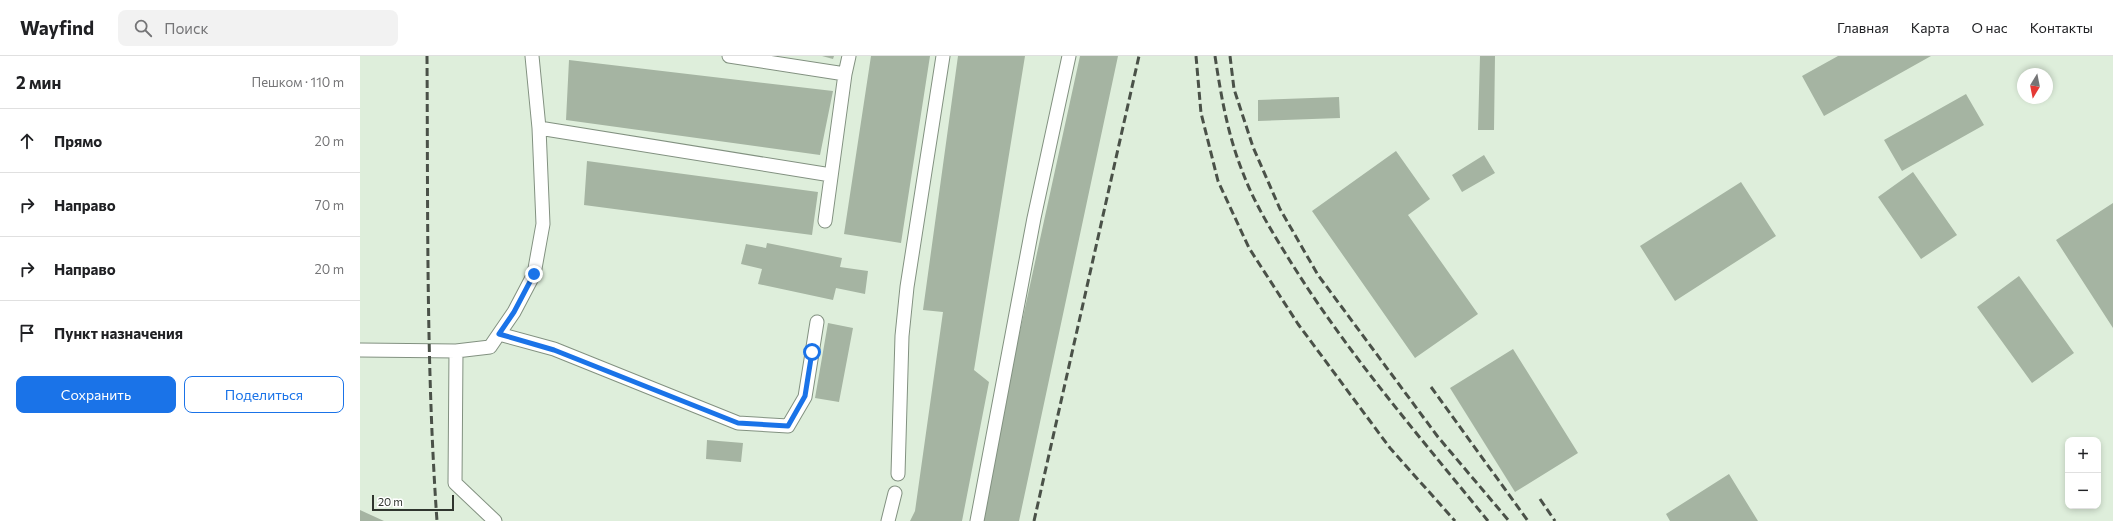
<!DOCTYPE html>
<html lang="ru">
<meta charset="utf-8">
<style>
body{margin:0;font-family:Commissioner,sans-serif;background:#f2f2f2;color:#202124}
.controls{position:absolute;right:12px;bottom:12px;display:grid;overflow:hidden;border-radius:8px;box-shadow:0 2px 6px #0003}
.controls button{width:36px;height:36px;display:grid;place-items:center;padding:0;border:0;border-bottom:1px solid #e0e0e0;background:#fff;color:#202124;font:20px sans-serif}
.compass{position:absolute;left:1657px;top:12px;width:36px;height:36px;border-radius:50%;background:#fff;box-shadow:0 2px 6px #0003;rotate:190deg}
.scale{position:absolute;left:12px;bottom:10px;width:82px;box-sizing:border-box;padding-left:4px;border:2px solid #2f352e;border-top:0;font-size:11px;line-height:14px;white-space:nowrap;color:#2f352e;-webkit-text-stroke:3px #fff;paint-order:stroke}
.stop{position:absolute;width:12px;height:12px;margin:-9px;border:3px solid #1a73e8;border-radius:50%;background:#fff}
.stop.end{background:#1a73e8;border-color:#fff;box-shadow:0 1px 4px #0008}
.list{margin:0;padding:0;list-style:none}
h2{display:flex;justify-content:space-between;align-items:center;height:52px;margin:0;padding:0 16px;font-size:17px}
h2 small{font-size:13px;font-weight:400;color:#757577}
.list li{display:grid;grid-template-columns:26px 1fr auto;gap:12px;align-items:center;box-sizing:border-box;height:64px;padding:0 16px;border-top:1px solid #e0e0e0}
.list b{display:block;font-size:15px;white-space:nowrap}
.list em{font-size:13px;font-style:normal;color:#757577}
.actions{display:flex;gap:8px;padding:12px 16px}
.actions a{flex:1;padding:9px 0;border:1px solid #1a73e8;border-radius:8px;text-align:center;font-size:14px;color:#1a73e8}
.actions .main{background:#1a73e8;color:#fff}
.icon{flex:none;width:22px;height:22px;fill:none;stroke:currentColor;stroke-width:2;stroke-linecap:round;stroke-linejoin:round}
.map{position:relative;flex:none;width:1753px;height:465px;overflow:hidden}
header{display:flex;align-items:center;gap:24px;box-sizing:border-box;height:56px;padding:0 20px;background:#fff;border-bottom:1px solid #e0e0e0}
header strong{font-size:19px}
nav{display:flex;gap:22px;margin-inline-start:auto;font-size:14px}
.search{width:280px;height:36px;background:#f2f2f2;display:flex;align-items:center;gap:10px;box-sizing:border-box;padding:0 14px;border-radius:8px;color:#757577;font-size:15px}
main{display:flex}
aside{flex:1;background:#fff}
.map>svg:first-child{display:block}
.building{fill:#a5b4a2}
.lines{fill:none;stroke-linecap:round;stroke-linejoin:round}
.service-casing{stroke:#829180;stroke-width:15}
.service{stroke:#fff;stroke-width:13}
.rail{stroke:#4a5148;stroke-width:3;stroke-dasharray:8 4;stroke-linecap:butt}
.route{stroke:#1a73e8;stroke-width:5}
</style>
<header>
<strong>Wayfind</strong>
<div class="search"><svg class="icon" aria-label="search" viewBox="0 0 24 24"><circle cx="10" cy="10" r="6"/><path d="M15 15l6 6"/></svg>Поиск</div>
<nav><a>Главная</a><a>Карта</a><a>О нас</a><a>Контакты</a></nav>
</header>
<main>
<aside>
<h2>2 мин<small>Пешком · 110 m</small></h2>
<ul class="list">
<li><svg class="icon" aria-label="ahead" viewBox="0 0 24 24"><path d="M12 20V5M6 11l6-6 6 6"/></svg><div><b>Прямо</b></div><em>20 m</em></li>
<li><svg class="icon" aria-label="right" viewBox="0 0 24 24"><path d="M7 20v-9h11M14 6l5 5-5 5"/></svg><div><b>Направо</b></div><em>70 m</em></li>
<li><svg class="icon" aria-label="right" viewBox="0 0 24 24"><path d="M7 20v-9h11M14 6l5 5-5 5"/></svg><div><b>Направо</b></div><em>20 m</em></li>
<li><svg class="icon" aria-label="arrive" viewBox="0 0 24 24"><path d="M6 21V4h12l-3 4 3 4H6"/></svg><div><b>Пункт назначения</b></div></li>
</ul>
<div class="actions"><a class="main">Сохранить</a><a>Поделиться</a></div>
</aside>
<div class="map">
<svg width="1753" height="465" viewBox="0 0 1753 465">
<rect width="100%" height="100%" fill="#deeedb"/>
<!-- building -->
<path class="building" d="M462,0H474L473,3Z
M511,0H570L541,187L484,178Z
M598,0H665L614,314L629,326L602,465H550L555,455L583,256L563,254Z
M720,0H758L659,465H623L653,307Z
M1120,0H1135L1134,74H1118Z
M1478,0H1571L1464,60L1442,20Z
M209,4L473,35L460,99L206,64Z
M1606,38L1624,69L1542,115L1524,84Z
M979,41L980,62L898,65V44Z
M1036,95L1070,143L1048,159L1118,258L1055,302L952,155Z
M1124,99L1135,117L1102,136L1092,119Z
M227,105L458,136L452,179L224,149Z
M1553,116L1597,179L1561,203L1518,141Z
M1381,126L1416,180L1315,245L1280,190Z
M1753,147V272L1696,184Z
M407,187L482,202L480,211L508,215L505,238L476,232L473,244L398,228L402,213L381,208L386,188L406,192Z
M1659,220L1714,297L1672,327L1617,251Z
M468,267L493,272L479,346L455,342Z
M1153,293L1218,397L1155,436L1090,332Z
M347,384L383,387L381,406L346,403Z
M1369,418L1398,465H1310L1306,458Z
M0,454L24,465H0Z"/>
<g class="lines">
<defs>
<path id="service" d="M369,0L485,18
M179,72L471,119
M465,165L485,18L489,0
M139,278L194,293L378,367L428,370L445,341L457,266
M0,294L96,295L130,291L154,256L174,218L183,168L179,72L172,0
M96,295L95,427L135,465
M538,418L542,280L547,231L583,0
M528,465L535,437
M617,465L674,162L709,0"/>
</defs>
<!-- service casing -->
<use href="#service" class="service-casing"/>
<!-- service -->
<use href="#service" class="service"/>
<!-- rail -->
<path class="rail" d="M67,0C68,155 66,310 77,465
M836,0L841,57L858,125L889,192L938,268L1030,392L1095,465
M855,0C861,40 868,80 883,117C895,149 914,179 932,208C989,299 1060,381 1128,465
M870,0L874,33L893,91L920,153L958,219L1078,381L1149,465
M1071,331L1168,465
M1180,443L1195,465
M674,465L779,0"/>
</g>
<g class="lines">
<!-- route -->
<path class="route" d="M174,218L154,256L139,278L194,294L378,367L428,370L445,340L452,296"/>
</g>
</svg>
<div class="controls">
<button>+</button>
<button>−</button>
</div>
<svg class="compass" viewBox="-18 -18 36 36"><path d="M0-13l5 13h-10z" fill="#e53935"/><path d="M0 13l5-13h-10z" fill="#757577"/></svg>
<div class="scale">20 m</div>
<div class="stop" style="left:452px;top:296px"></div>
<div class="stop end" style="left:174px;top:218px"></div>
</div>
</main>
